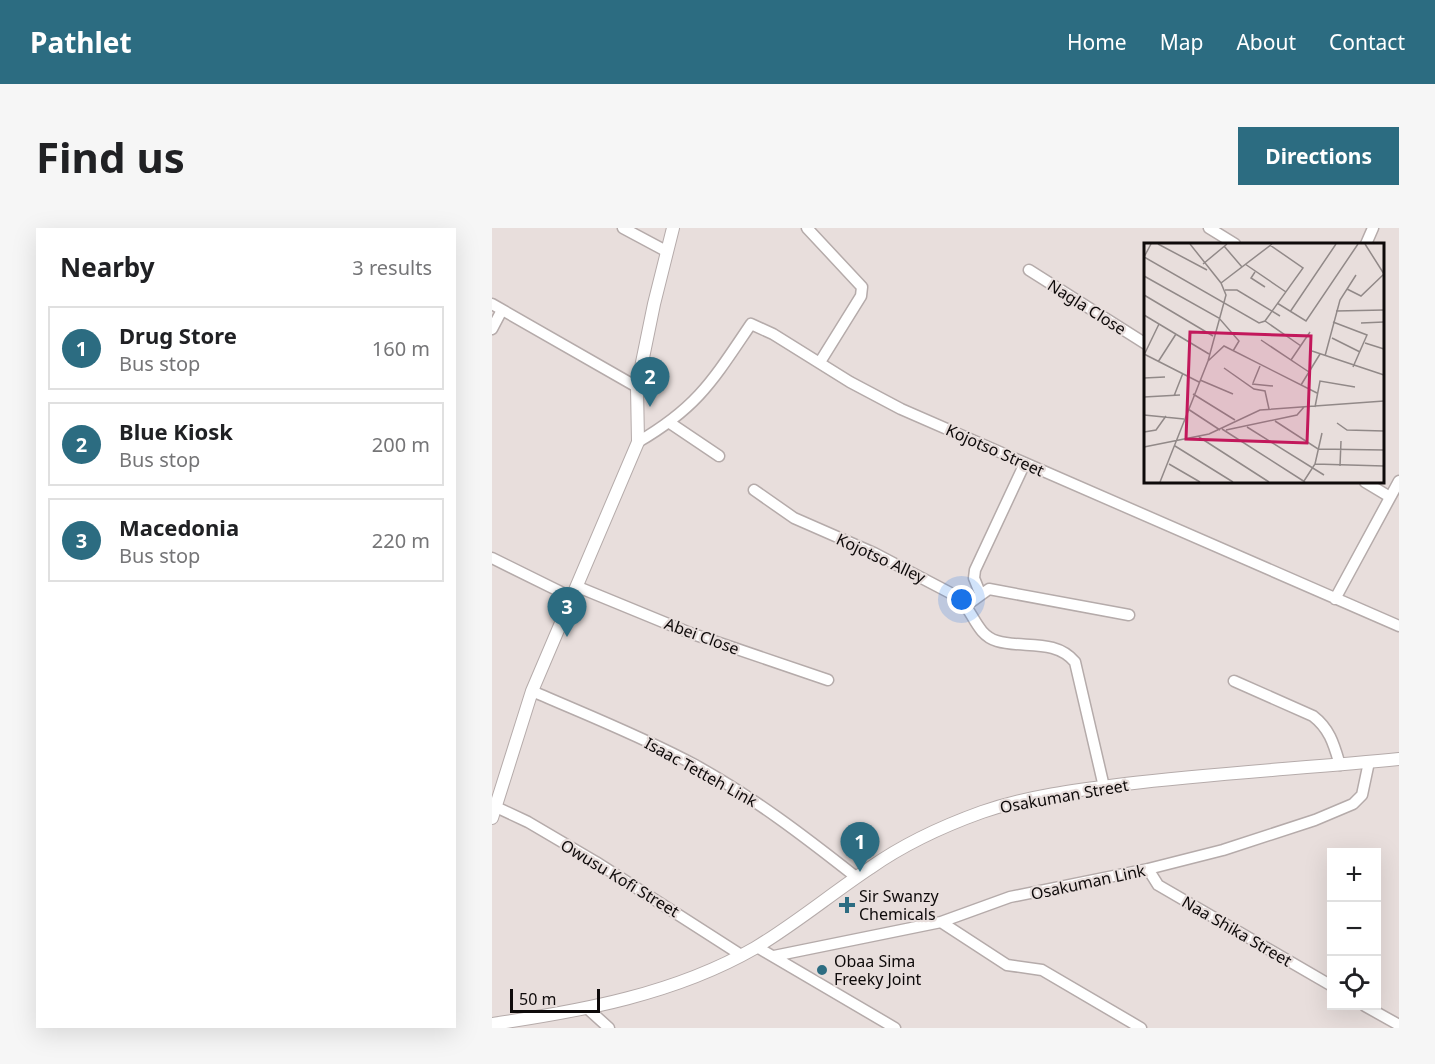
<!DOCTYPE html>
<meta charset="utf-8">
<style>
body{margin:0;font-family:"Noto Sans",sans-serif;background:#f6f6f6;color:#202124}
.controls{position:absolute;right:18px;bottom:18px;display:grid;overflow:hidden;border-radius:0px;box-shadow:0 6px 24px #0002}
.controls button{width:54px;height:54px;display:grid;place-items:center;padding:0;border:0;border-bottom:2px solid #e0e0e0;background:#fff;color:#202124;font:30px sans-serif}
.scale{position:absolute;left:18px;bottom:15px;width:90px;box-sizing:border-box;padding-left:6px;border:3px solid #0e0a0a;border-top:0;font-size:16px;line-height:21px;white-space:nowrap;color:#0e0a0a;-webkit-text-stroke:4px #e8dedc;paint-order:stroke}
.you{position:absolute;left:470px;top:372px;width:21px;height:21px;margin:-15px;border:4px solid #fff;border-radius:50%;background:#1a73e8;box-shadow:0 0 0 9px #1a73e833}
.badge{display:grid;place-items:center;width:39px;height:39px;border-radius:50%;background:#2c6c81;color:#fff;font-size:20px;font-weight:700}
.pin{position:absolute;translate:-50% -50px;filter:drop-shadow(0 2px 3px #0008)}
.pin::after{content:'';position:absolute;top:32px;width:21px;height:18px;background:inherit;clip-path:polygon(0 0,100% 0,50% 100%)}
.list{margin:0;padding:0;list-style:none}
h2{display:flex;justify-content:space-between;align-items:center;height:78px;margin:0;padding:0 24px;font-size:26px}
h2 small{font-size:20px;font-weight:400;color:#757577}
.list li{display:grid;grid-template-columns:39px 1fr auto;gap:18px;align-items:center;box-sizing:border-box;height:84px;margin:0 12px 12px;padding:0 12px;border:2px solid #e0e0e0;border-radius:0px}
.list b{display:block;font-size:22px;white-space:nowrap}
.list p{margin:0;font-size:20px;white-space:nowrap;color:#757577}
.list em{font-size:20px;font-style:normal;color:#757577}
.icon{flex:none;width:33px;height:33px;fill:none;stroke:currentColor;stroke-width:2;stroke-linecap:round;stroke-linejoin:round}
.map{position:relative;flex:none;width:907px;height:800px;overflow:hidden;border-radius:0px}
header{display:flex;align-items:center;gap:36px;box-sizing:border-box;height:84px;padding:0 30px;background:#2c6c81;color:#fff}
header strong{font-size:28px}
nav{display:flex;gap:33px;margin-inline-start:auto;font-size:21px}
.intro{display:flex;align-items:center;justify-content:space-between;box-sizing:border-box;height:144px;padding:0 36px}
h1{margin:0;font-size:42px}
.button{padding:15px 27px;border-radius:0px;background:#2c6c81;color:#fff;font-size:21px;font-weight:700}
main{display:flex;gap:36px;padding:0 36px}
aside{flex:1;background:#fff;border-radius:0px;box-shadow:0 6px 24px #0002}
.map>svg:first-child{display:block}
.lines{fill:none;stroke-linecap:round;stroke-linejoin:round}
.minor-casing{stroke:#b5abaa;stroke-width:13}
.tertiary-casing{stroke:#b5abaa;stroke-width:14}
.minor{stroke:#fff;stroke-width:10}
.tertiary{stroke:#fff;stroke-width:12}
.poi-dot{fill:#2c6c81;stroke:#e8dedc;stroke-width:2}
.labels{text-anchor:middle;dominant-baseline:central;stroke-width:4.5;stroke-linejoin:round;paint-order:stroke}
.street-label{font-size:16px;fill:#0e0a0a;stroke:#e8dedc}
.poi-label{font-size:16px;fill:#0e0a0a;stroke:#e8dedc;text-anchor:start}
.inset-road{fill:none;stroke:#918988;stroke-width:1.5}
.view{fill:#c2185b;fill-opacity:0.15;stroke:#c2185b;stroke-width:3}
.inset-edge{fill:none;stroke:#0e0a0a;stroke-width:3}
</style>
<header>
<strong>Pathlet</strong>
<nav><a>Home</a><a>Map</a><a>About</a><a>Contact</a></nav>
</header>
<div class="intro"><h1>Find us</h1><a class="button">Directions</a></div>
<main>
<aside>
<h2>Nearby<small>3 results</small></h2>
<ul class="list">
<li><span class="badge">1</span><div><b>Drug Store</b><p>Bus stop</p></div><em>160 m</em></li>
<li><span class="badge">2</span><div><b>Blue Kiosk</b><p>Bus stop</p></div><em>200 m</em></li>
<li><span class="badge">3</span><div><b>Macedonia</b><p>Bus stop</p></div><em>220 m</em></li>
</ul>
</aside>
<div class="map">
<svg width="907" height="800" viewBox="0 0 907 800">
<rect width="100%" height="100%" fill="#e8dedc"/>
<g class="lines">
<defs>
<path id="minor" d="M131,0L174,23
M315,0L370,59L369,68L328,134
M717,0L743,16
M874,16L881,0
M537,42L654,116
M0,76L145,159
M0,101L10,82
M178,195L227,228
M146,214C206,179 221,152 259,96L281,106L358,154L409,181L907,398
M873,254L898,269
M262,262L302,290L382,325L466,369C481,382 484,407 505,413C531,421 563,410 583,434L612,559
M0,330L81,370
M86,359L198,405L336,452
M488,365L482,350L483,342L533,235
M843,371L907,253
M475,377L497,361L637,387
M742,453L821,488C838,501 842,517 848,537
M40,463C95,487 151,509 203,537C261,569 312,608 364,649
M4,579L36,594L104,634L249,727
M656,641L666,657L840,758
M449,694L515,737L550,742L649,800
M265,719L403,800
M282,728L449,694L518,669L656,641L731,622L823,592L861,576L870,567L877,534
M873,778L907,797
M96,781L117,800"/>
<path id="tertiary" d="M0,590L40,463L146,214L145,159L162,76L181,0
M0,796C90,783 183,766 263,720C303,696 339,666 378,640C412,616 451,598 490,584C536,568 585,562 633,556C724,545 816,540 907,531"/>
</defs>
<!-- minor casing -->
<use href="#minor" class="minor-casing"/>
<!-- tertiary casing -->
<use href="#tertiary" class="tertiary-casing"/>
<!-- minor -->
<use href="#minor" class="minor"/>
<!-- tertiary -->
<use href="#tertiary" class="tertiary"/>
</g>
<!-- markers -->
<g class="poi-dot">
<path d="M352 668h6v6h6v6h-6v6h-6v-6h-6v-6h6z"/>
<circle cx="330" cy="742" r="6"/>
</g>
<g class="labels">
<!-- street labels -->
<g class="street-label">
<text transform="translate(595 79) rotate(32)">Nagla Close</text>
<text transform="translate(503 222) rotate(24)">Kojotso Street</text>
<text transform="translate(389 330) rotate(25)">Kojotso Alley</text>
<text transform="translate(210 408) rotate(20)">Abei Close</text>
<text transform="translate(209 544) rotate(29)">Isaac Tetteh Link</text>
<text transform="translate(572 568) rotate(-10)">Osakuman Street</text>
<text transform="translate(128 650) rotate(31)">Owusu Kofi Street</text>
<text transform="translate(596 654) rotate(-12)">Osakuman Link</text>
<text transform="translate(745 703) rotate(30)">Naa Shika Street</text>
</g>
<!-- poi labels -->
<g class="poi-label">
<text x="367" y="668">Sir Swanzy<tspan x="367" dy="18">Chemicals</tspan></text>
<text x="342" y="733">Obaa Sima<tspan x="342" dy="18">Freeky Joint</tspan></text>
</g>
</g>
<!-- overview -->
<g transform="translate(652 15)">
<rect width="240" height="240" fill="#e8dedc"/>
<path class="inset-road" d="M7,1L0,14L115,80L121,78L159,25L126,2M14,1L63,27M221,1L240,31M80,3L98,24M59,21L83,1M101,21L142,49M111,29L107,35L121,44M0,33L75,75L95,98L89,108M77,40L128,1M203,46L217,53L240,31M81,47H93L136,73M0,52L69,93M133,60L162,78L214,1M192,68L240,67M146,69L192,1M0,72L65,111M121,78L157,103M189,79L223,92L209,124M217,80L240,79M188,95L216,109M117,97L165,129M221,100L240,106M168,108L240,132M0,111L55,139M0,112L15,81M181,113L196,57L212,32M147,117L166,89M64,118L80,103L173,150M14,119L32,91M80,125L110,146L121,148L125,166M0,135L21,134M56,137L89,151M109,140L116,123M108,141L129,143M157,142L176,111M49,151L91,177M30,153L39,130M0,154L36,152M171,164L176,138L211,144M44,166L76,187M0,172L40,176M131,178L174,206L240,207M193,180L203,187L240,188M103,184L180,232M78,186L161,239M82,187L153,172L160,164M0,189L12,187L22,173M55,194L125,239M31,203L89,239M0,204L65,191L116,167L240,158M25,221L56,239M171,221L240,223M196,223L197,198M160,238L171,221L178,190M16,239L64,118L82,52L77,40L46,1"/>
<path class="view" d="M46,89L167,93L163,200L42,196Z"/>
<rect width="240" height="240" class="inset-edge"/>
</g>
</svg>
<div class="controls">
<button>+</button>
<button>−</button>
<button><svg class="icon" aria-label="locate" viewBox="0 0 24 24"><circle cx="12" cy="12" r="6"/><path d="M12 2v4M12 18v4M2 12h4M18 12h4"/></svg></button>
</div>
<div class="scale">50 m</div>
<div class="you"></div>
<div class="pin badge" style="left:368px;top:644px">1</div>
<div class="pin badge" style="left:158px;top:179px">2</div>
<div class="pin badge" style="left:75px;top:409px">3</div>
</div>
</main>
